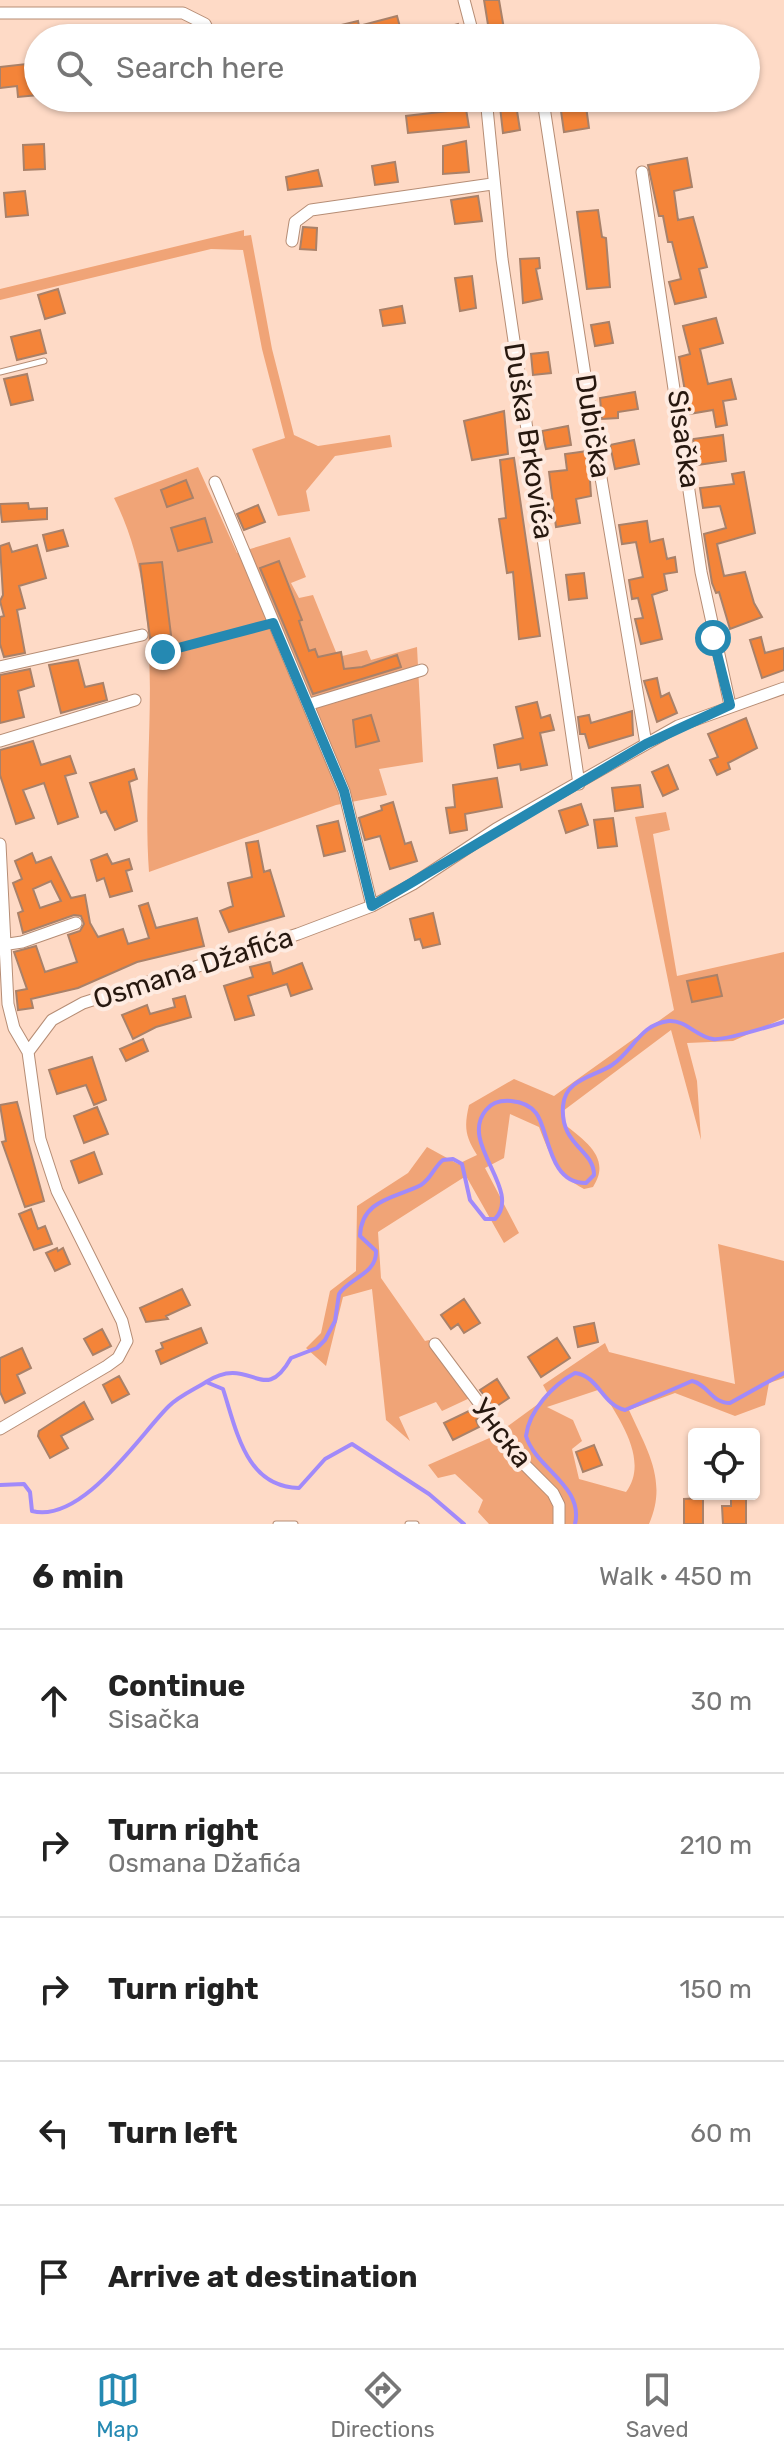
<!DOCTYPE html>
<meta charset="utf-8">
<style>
body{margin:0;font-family:Rubik,sans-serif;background:#f6f6f6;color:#222}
.controls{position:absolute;right:24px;bottom:24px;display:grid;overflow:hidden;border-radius:8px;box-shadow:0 2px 6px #0004}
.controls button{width:72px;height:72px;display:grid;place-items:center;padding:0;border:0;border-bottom:2px solid #e0e0e0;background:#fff;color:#222;font:40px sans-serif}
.stop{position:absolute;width:24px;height:24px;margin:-18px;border:6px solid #2589b2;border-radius:50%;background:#fff}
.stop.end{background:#2589b2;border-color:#fff;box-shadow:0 2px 8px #0008}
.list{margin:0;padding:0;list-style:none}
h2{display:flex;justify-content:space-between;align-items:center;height:104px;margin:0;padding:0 32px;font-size:34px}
h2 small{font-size:26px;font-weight:400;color:#767676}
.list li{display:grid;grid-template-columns:52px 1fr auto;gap:24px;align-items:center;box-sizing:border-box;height:144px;padding:0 32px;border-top:2px solid #e0e0e0}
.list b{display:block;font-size:30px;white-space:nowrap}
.list p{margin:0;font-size:26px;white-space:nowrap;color:#767676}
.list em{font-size:26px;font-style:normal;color:#767676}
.icon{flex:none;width:44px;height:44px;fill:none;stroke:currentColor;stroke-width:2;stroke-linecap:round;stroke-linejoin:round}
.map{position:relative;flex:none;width:784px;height:1524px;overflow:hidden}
.search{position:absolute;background:#fff;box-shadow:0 2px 6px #0004;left:24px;right:24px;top:24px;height:88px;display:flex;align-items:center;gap:20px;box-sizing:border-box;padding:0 28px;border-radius:44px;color:#767676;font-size:30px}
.sheet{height:824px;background:#fff}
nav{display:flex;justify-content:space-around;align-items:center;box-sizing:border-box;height:112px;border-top:2px solid #e0e0e0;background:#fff;font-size:22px;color:#767676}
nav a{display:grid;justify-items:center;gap:4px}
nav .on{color:#2589b2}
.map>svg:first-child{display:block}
.green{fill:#f0a477;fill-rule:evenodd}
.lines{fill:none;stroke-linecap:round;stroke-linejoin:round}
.stream{stroke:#a18afa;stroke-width:4}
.building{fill:#f48439;stroke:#a98169;stroke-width:2;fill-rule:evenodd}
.service-casing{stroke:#b68d75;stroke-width:7}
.minor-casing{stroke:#b68d75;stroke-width:13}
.service{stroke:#fff;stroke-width:5}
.minor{stroke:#fff;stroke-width:11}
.route{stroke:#2589b2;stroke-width:10}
.labels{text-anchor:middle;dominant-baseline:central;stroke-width:8;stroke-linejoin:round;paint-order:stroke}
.street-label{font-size:28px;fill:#27180f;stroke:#feebe1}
</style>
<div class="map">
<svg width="784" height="1524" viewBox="0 0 784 1524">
<rect width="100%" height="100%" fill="#fedac6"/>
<!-- green -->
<path class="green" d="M244,230V236L251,235L272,349L294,435L318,446L390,435L392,447L335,456L306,491L310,511L278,516L252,449L285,438L262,349L243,250L211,249L0,300V289Z
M198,467L237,553L290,537L306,577L291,583L299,598L313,595L338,657L367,650L371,660L417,647L423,762L379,769L387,795L336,805L149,872C140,748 172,614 114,498Z
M666,812L670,830L653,834L677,976L784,952V1018L733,1041L687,1043L697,1081L701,1140L671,1030L563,1111L564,1124C585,1141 612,1158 593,1187L584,1189C557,1175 550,1155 539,1127L510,1114L504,1158L485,1168L519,1233L504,1243L466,1176L378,1232L381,1278L425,1341L429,1340L472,1397L442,1411L436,1402L399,1417L410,1441L386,1420L372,1289L343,1297L326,1366L306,1348L321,1333L330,1291L356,1271L357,1206L408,1173L427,1147L458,1164L477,1155C465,1136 464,1127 469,1105L514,1079L554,1096L674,1010L635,817Z
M718,1244L784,1261V1378L769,1383L765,1405L735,1416L675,1393L629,1410C647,1450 668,1481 649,1524H563C561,1470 525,1470 501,1431L549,1396L543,1385L605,1343L609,1352L735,1384ZM601,1389C618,1417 650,1460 626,1492L579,1479L572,1449L582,1441L573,1420L547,1407Z
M494,1436C518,1461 557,1487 555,1524H489L478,1512L483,1500L455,1474L438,1478L428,1465Z"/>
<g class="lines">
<!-- stream -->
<path class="stream" d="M206,1382C251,1353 263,1408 291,1358L317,1348L325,1340L335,1321L339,1294C349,1278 377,1274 376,1251L360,1236C361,1199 396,1198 421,1185C431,1179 434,1167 443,1160L453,1159L462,1164L470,1200L485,1219H495C523,1190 458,1143 486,1110C497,1096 525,1099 536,1113C549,1129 548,1184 586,1183L594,1175C594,1149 560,1146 563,1106C565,1079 594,1077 612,1065C633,1051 640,1024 669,1021C686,1020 697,1037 713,1039C723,1041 771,1026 784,1022
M0,1485L24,1484L30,1492L32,1511C83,1524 141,1433 169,1406C179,1396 195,1389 206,1382L223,1389C237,1432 246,1487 299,1488L325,1459L352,1444L429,1494L464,1524
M575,1524C584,1486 536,1469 526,1436C529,1410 553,1385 575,1373C599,1376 602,1405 625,1410L692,1381C709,1385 711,1403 730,1403L784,1373"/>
</g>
<!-- building -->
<path class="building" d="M484,0H499L504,29L489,31Z
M397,16L403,38H340L337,26L358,21L359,26Z
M458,24L462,38H419V35Z
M35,63L38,95L18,97L17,86L0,88V67Z
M499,98H515L520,130L503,133Z
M586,106L589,128L564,132L561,111Z
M466,109L469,127L408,133L406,116Z
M466,141L469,172L443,174V146Z
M44,144L45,169L24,170L23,145Z
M687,158L692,187L674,191L678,220L693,217L707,267L699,269L706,297L675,304L669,282L681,279L672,242H668L663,216H659L648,165Z
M395,162L398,182L375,185L372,166Z
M318,170L322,186L288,190L286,177Z
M25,191L28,215L6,217L4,193Z
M478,196L482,221L455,224L451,200Z
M598,210L602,237L606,238L610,287L587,289L577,212Z
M303,227L317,228L316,250L300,249Z
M539,258L540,268L536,269L542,299L523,303L520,259Z
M472,276L476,308L460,311L455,278Z
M58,289L65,313L45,319L38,295Z
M402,306L405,323L383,326L380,310Z
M716,318L723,343L700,349L708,384L731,379L736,399L723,401L727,425L716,427L713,410L689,414L679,357L690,354L683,326Z
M609,322L613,343L595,346L591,325Z
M40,330L46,353L17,360L11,337Z
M548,352L551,373L533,375L531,354Z
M27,374L33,400L11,405L4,379Z
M635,392L638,409L618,412V418L602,419L600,398Z
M504,411L508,454L472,460L464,421Z
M568,426L571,445L546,449L542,431Z
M723,435L726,461L697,465L693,439Z
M634,440L639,464L615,469L610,445Z
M588,451L591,496L576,499L580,523L556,527L549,472L567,470L565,454Z
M514,458L540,636L519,639L513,572L507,573L499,519L506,518L500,460Z
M744,472L755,533L717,544L724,576L745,572L754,603L762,617L730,629L719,592L716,593L712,583L704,534L726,528L720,506L703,508L700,488L734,484L732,474Z
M186,480L193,498L167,507L161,490Z
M28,503L29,509L47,508V519L2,522L0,504Z
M258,505L265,522L244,530L237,514Z
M205,518L212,542L178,551L171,528Z
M647,521L650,542L663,539L667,559L675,557L677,572L664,574L667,590L652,595L662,639L641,644L635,619L643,618L638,598L632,599L629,580L643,577L636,542L622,544L619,525Z
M63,530L68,546L47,551L43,535Z
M9,543L12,552L37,545L46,578L19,586L25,608L17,610L25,653L4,657L0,644V617L4,616L0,601L3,595L0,546Z
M279,561L302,620L299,621L309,651L315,649L318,657L341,652L344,669L362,667L397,655L401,667L313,694L260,568Z
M162,562L171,635L150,638L140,564Z
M584,573L587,598L569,600L566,575Z
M761,637L765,653L784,648V670L762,678L750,640Z
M78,660L85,687L103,683L107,700L61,713L49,665Z
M30,669L34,686L18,691L24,717L0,723V675Z
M657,678L661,697L669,693L677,713L657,722L644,681Z
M537,702L541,718L550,715L554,730L540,733L547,765L521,770L520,764L498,768L494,745L523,738L516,707Z
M632,711L633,735L589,748L585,734H580L578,717L589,715L591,723Z
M371,715L379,741L356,747L353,720Z
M746,718L757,748L728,763L730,769L717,775L710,760L718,757L708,734Z
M33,741L41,765L70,756L76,773L65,776L78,817L58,824L44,783L23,790L34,818L16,824L0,775V750Z
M668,765L678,789L663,796L652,772Z
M134,769L137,779L129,782L137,821L115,830L106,811L101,813L90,783Z
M497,778L502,807L465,814L467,830L450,833L446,808L455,807L453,785Z
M640,785L643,807L615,811L612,788Z
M393,802L405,844L411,842L417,861L390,869L380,836L365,840L359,818L382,810L381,806Z
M581,804L588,825L566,833L559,811Z
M613,818L617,846L598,848L594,820Z
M338,821L345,851L324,856L317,826Z
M258,841L264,872L270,870L284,916L229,932L220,911L233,906L228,883L252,877L246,843Z
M32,853L36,863L51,857L71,898L85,895L90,923L98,937L123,929L128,944L149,938L139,906L148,903L156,928L197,918L204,946L137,962L78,988L31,999L33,1008L18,1010L16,991L27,989L14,952L36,946L45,972L77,962L68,935L80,931L84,924L81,916L74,915L23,933L18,913L23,911L13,883L22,879L15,861ZM51,881L61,901L40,908L33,889Z
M107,854L112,864L129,859L132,869L126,871L132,891L110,897L104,878L97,881L91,860Z
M433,913L440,944L423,948L420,939L415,940L410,919Z
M270,962L273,974L302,963L312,989L291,996L287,984L248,996L254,1015L235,1020L224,986L253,977L250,967Z
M717,975L722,996L692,1002L687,981Z
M185,996L191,1017L156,1027L133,1039L122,1015L147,1005L150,1014L175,1007L173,999Z
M143,1039L148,1051L126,1061L120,1049Z
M92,1057L106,1100L94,1105L86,1085L57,1094L49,1070Z
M17,1102L44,1201L25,1207L2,1142L6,1141L0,1105Z
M97,1107L108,1134L84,1143L74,1116Z
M94,1152L102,1174L79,1183L71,1161Z
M31,1209L38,1229L45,1226L52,1244L34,1250L19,1214Z
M57,1248L58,1251L63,1248L70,1264L55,1271L46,1253Z
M182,1289L190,1305L166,1316L168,1319L146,1322L140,1308Z
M464,1299L480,1323L464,1333L458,1324L451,1329L441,1315Z
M594,1323L598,1342L578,1347L574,1327Z
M201,1328L207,1343L161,1364L156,1351L163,1348L161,1343Z
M102,1329L111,1346L93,1355L84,1339Z
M557,1338L570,1358L541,1377L528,1357Z
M22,1348L31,1368L17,1375L25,1393L5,1403L0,1392V1358Z
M119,1376L129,1394L112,1403L103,1385Z
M497,1379L509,1398L494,1408L480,1390Z
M84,1402L93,1419L61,1436L68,1448L50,1458L38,1436L39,1431Z
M473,1409L479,1418L476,1420L479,1427L453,1440L444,1423Z
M594,1445L602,1465L583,1472L576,1452Z
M731,1494H746V1524H723L722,1506H731Z
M703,1498V1524H684V1499Z"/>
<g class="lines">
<defs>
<path id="service" d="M0,372L44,361
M163,652L272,624
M276,1524H295
M408,1524H416"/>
<path id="minor" d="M464,0L474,38
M0,13H183L205,24L212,38
M486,98L502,259L579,784
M544,107L598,460L646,744
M642,172L701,572L730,705
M292,241L295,222L311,210L492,184
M215,482L344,791L372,906
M0,667L142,635
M310,704L422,670
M0,741L135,700
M0,844L8,1004L14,1028L28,1052
M2,945L22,942L76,923
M435,1344L488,1415L502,1442L553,1493L559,1505V1524
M0,1429L107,1366L118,1358L127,1341L122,1321L57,1191L40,1139L28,1052L52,1020L83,1003L298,934L372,906L413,884L496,829L678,726L784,688"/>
</defs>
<!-- service casing -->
<use href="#service" class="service-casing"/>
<!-- minor casing -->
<use href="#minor" class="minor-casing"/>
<!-- service -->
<use href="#service" class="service"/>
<!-- minor -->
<use href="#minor" class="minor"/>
</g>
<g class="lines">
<!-- route -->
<path class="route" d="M163,652L273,623L344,791L372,906L646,744L730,705L713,638"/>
</g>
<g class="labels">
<!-- street labels -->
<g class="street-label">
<text transform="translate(593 426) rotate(81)">Dubička</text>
<text transform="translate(684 439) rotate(82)">Sisačka</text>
<text transform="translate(529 441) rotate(81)">Duška Brkovića</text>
<text transform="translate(193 968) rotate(-18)">Osmana Džafića</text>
<text transform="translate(502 1433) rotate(52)">Унска</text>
</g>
</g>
</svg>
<div class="controls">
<button><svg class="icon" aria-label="locate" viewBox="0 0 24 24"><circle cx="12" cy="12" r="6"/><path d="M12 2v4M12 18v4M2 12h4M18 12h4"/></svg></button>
</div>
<div class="stop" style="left:713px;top:638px"></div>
<div class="stop end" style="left:163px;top:652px"></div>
<div class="search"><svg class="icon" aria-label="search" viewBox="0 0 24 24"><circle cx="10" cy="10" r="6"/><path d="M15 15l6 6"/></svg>Search here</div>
</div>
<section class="sheet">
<h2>6 min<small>Walk · 450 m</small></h2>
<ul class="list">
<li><svg class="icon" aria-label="ahead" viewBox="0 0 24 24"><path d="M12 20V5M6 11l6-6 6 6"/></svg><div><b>Continue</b><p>Sisačka</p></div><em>30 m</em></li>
<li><svg class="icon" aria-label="right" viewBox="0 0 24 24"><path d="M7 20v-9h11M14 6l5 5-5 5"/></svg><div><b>Turn right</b><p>Osmana Džafića</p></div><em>210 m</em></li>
<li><svg class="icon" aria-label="right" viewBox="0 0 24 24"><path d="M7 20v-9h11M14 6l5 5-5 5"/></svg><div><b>Turn right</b></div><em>150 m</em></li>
<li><svg class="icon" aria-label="left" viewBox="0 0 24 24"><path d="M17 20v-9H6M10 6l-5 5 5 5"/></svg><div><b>Turn left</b></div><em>60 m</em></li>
<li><svg class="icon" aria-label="arrive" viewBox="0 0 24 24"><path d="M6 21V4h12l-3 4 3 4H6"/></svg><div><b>Arrive at destination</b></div></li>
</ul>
</section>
<nav>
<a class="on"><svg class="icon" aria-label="map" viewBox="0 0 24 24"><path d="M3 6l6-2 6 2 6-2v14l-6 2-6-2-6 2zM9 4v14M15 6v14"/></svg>Map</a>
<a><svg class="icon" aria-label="directions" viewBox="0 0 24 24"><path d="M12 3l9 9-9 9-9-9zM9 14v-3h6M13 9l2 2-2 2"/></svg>Directions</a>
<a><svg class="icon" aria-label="saved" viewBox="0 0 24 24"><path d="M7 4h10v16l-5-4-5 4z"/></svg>Saved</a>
</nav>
